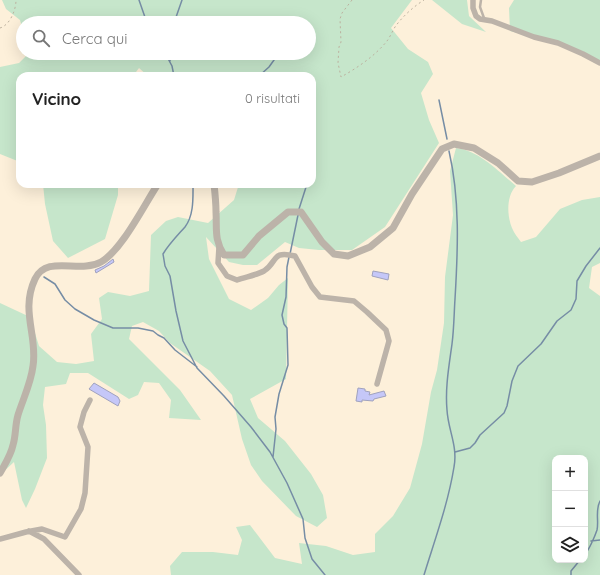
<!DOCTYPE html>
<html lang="it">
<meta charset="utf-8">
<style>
body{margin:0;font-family:Quicksand,sans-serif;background:#f6f6f6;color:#222}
.controls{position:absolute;right:12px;bottom:12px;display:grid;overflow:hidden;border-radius:8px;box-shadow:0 4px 16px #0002}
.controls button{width:36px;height:36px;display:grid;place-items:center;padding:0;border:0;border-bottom:1px solid #e0e0e0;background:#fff;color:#222;font:20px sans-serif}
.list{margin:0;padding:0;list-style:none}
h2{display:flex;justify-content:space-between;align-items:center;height:52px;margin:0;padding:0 16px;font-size:17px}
h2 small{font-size:13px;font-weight:400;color:#767676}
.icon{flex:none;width:22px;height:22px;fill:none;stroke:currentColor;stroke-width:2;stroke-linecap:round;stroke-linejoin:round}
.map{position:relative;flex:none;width:600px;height:575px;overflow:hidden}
.search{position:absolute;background:#fff;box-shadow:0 4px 16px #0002;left:16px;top:16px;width:300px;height:44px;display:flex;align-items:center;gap:10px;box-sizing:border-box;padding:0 14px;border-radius:22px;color:#767676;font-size:15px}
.panel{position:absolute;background:#fff;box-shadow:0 4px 16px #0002;left:16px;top:72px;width:300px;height:116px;border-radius:12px}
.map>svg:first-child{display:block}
.green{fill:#c6e6cb;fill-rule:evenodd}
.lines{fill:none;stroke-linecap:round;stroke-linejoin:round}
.stream{stroke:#768da5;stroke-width:1.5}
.building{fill:#c5c7f8;stroke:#a0a2be}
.path{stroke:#bcb19f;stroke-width:1;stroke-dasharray:2 3;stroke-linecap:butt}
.service{stroke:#bcb3a9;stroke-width:2.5}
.minor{stroke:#bcb3a9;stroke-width:5.5}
.tertiary{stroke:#bcb3a9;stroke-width:7}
</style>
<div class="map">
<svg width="600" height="575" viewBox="0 0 600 575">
<rect width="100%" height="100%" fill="#fdf0da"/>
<!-- green -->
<path class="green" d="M2,0H412L391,28L408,49L428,62L433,74L421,93L429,120L439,143L385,227L352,250H319L299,248L285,242L257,265H243L229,262L206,237L209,259L229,299L251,310L268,298L279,285L288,278L286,379L250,399L258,418L285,441L311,474L323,495L327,518L317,527L296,516L262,481L251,465L242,439L232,395L210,371L170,343L159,331L143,322L132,326L129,339L180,390L201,420L169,418L171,400L159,383L144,382L138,395L129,399L88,373H70L66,384L45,387L43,405L46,425L47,458L35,489L26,508L22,500L14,462L0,475V303L30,317L39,346L57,362L76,364L94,361L91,334L102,319L99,298L108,292L130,296L149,291L151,235L166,221L178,217L208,223L234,200L239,184H312V76H148L139,68L133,76H20V162L0,154V67L19,63L26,56V53H309V23H23V31L20,20L6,9Z
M432,0H467L469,16L486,32L462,24Z
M514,0H600V62C572,47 540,39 510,31L509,8Z
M456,148C480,151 498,171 516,186C506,196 507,216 512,228C514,233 518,238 521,242L536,237L560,209L582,200L600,197V263L592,267L589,288L600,296V575H171L170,566L182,552H213L238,555L242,540L236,527L250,525L275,558L302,564L299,543L326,546L353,555L375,552V534L393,516L410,488L422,444L431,392L437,370L444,323L445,277L453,215L450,171ZM555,458H585V560H555Z
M43,184H118V195L105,239L68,258L53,241L45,204Z"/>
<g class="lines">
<!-- stream -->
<path class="stream" d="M139,0L147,23
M174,23L182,0
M165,53L172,66L174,76
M170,53V61
M259,76L269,67L279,53
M439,100L447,139
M193,184C193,198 194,215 185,227C177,236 169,244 163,254L165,266L170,276L176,311L183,341L197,368L224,396L251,427L270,452L287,483L303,519L305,538L312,559L325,575
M299,209L307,184
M290,254L298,215
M44,277L55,284L65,300L75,309L94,320L113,328H138L153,331L158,335L164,338L175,350L197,367
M455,452L470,448L475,443L480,435L504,413L507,406L512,381L518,366L541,344L557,321L571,310L576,299L577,281L586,266L600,248
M273,457L276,429L275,417L279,394L288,365L287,328L284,324L282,315L286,297L287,267L289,257
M591,541L600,540
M585,554C589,550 595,536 597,530C599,521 595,510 600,501
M424,575C435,539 448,504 454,467C458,446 448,430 447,410C445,388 449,366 452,344C454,329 454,314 455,299C458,249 460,199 449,151
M571,575V571L580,560"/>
</g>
<!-- building -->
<path class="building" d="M113,259L114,262L96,273L95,270L104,266Z
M373,271L389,274L388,280L372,276Z
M94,383L118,397L120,401L118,406L89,389Z
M358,388L365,389V391L370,392L369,395L384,391L386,396L374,399L373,401L362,400V402L356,401Z"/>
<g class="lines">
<!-- path -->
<path class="path" d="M352,0L342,13L340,19L341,42L339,47L338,63L341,77C357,68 375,56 387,41C390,37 392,32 395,27C402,17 413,7 424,0
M0,28C10,25 16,10 16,0"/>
<!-- service -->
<path class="service" d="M481,0L480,7L484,18"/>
<!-- minor -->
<path class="minor" d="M473,0V8L476,16L480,19L492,21L534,37L558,43L583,54L600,63
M219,247L218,263L227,276L237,280C245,277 257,275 264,271C278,262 271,250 295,256L312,287L320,297L354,301L367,312L386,330L389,341L377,384
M29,531L44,539L79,575
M0,539L26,532L42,529L65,537L81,509L85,493L88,447L80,427L84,412L90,400"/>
<!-- tertiary -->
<path class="tertiary" d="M214,184C215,193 216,203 216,212C217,230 214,239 224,255H243L259,236L288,212H301L322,242L334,254L348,256L370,247L393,228L412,194L442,149L454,144L474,148L498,163L518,181L532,182L559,173L600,156
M0,473C5,464 11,455 13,445C16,436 15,425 18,415C23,399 31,383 33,366C38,336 20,311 35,279C47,254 79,274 101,262C122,250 144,205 158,184"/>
</g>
</svg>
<div class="controls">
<button>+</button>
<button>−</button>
<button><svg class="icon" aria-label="layers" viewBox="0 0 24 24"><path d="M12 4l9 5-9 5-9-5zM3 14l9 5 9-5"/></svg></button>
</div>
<div class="search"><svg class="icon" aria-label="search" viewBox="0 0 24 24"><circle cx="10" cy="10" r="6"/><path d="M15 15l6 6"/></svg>Cerca qui</div>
<section class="panel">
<h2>Vicino<small>0 risultati</small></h2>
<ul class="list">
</ul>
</section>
</div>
